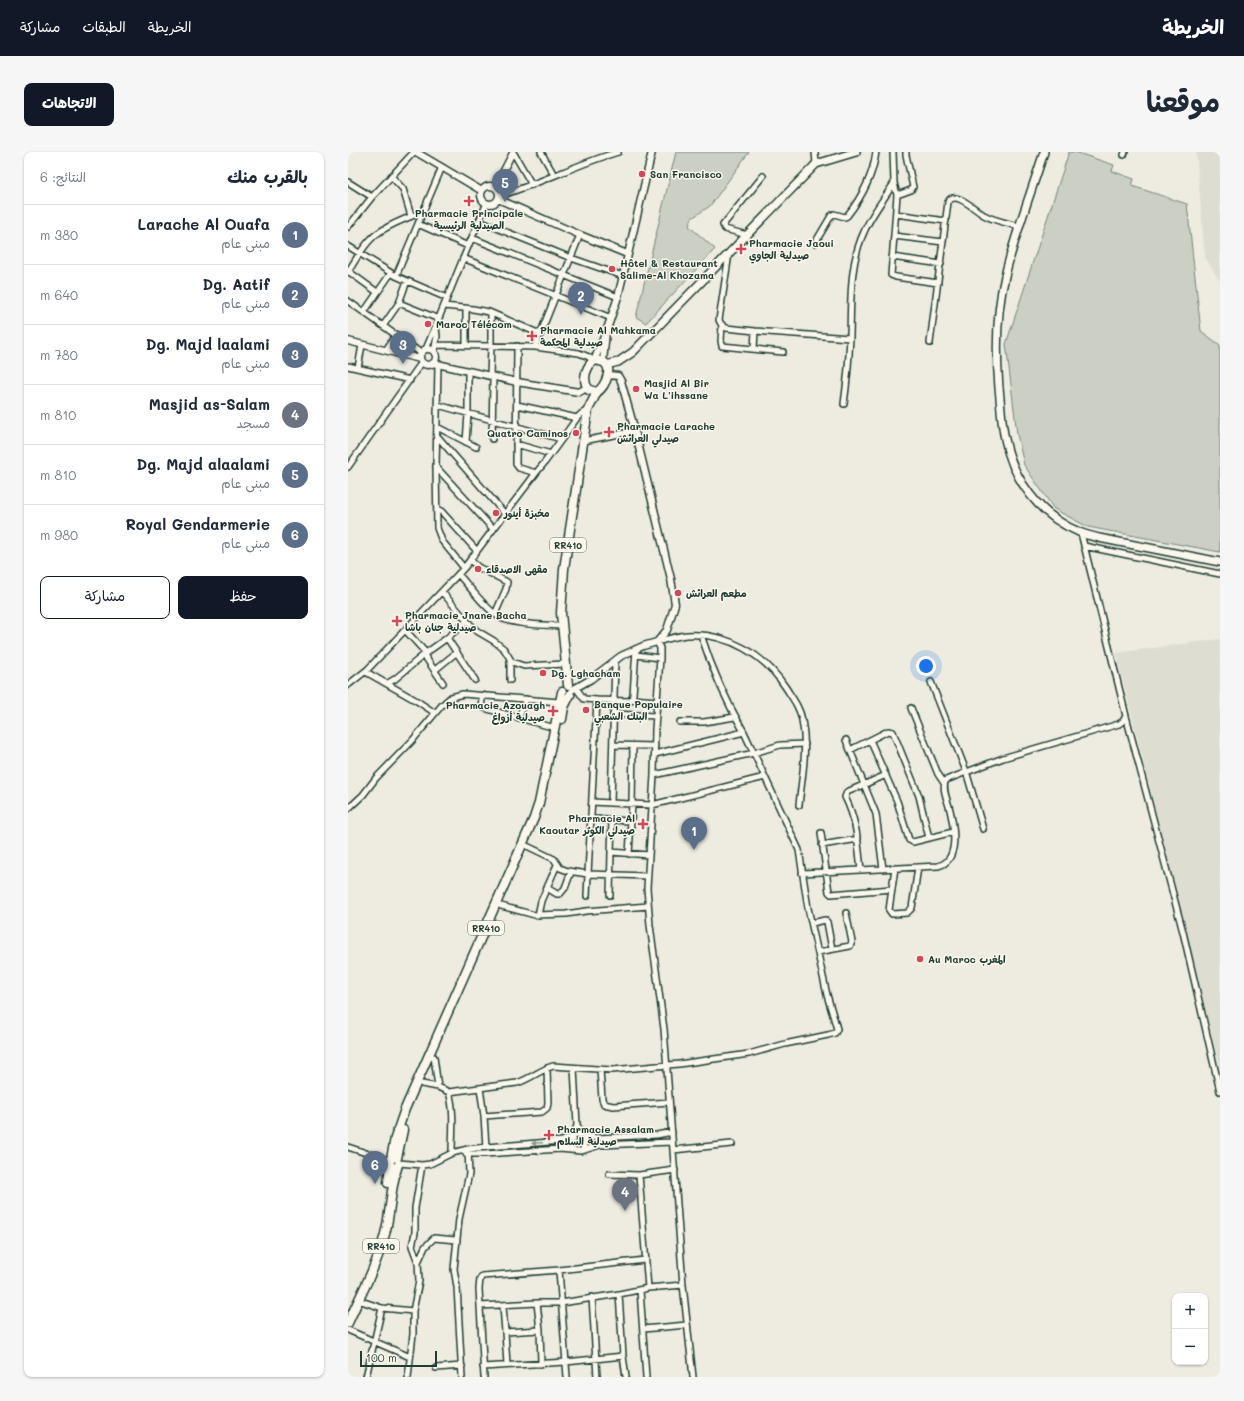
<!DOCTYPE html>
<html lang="ar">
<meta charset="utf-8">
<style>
body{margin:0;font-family:Mali,"Playpen Sans Arabic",sans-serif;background:#f6f6f7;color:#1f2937;direction:rtl}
.controls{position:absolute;right:12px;bottom:12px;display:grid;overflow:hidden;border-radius:8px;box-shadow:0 1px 3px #0004}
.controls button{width:36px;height:36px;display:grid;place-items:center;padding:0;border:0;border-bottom:1px solid #e0e1e3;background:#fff;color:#1f2937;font:20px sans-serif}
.scale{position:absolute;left:12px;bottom:10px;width:77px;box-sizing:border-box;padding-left:4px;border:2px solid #1f3d34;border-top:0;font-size:11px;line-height:14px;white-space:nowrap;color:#1f3d34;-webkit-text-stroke:3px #fbf7ec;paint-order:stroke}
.you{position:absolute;left:578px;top:514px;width:14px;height:14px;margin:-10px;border:3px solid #fff;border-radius:50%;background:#1a73e8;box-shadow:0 0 0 6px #1a73e833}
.badge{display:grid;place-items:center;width:26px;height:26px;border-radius:50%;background:#111827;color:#fff;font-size:13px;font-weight:700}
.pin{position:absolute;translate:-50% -33px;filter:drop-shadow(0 1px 2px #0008)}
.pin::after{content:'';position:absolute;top:21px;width:14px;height:12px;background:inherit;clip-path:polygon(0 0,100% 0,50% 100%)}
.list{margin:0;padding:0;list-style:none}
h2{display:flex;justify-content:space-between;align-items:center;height:52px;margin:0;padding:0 16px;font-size:17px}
h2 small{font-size:13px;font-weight:400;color:#747a83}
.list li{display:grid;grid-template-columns:26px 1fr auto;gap:12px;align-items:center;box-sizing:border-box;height:60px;padding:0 16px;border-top:1px solid #e0e1e3}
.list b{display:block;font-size:15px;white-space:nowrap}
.list p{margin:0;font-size:13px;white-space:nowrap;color:#747a83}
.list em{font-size:13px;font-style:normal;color:#747a83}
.actions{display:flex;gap:8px;padding:12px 16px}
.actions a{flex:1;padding:9px 0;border:1px solid #111827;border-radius:8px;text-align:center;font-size:14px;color:#111827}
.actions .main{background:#111827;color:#fff}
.map{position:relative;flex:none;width:872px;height:1225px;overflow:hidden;direction:ltr;border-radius:8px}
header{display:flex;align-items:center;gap:24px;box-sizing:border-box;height:56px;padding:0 20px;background:#111827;color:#fff}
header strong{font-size:19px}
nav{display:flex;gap:22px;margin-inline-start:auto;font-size:14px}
.intro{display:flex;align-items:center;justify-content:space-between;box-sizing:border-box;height:96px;padding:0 24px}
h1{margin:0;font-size:28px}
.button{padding:10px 18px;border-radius:8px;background:#111827;color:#fff;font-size:14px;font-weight:700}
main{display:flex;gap:24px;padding:0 24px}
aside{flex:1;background:#fff;border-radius:8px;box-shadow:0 1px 3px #0004}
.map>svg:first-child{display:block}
.built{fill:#ddddd2}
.green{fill:#cbcfc4;stroke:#75867c}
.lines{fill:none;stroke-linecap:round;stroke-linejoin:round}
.minor-casing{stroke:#1f3d34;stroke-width:8}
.tertiary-casing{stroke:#1f3d34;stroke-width:9}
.secondary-casing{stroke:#1f3d34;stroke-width:10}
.trunk-casing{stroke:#1f3d34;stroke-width:11}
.minor{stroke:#fbf7ec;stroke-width:5}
.tertiary{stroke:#fbf7ec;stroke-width:6}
.secondary{stroke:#fbf7ec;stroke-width:7}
.trunk{stroke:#fbf7ec;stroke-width:8}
.oneway{fill:#8d9a90}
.poi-dot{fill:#d1495b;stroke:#fbf7ec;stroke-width:1.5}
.labels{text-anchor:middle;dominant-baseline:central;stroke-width:3;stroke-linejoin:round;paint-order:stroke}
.shield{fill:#fbf7ec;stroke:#61756b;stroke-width:1}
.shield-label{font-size:9px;font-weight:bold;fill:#1f3d34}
.poi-label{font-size:10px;font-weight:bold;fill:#1f3d34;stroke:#fbf7ec;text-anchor:start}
</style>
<header>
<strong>الخريطة</strong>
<nav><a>الخريطة</a><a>الطبقات</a><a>مشاركة</a></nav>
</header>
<div class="intro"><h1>موقعنا</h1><a class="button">الاتجاهات</a></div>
<main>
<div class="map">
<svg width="872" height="1225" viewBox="0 0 872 1225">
<rect width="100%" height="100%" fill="#eeece1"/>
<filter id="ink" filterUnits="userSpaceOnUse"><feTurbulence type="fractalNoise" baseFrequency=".025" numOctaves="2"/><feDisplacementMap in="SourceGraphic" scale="8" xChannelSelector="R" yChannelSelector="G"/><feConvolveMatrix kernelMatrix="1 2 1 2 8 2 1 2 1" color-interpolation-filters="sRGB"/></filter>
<g filter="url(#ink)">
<!-- built -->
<path class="built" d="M848,0H872V129L857,105Z
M872,487V916L768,501Z"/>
<!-- green -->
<path class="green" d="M328,0H401L362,54L344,66L341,74L367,97L298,171L288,165Z
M721,0H727L766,13L764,19L786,27L784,34L839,52L853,179L872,193V400L740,375L706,357L676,313L669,282L658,192Z"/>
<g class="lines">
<defs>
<path id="minor" d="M165,0L184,33
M193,0L206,23
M467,0L468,12
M545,0L546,31L549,43L543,123L548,125L590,131
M776,3L777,0
M43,24L55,37L63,64
M0,30L24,45
M147,35L165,0
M549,43L563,38L565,35L558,3V0
M151,44C191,32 229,12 270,0
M548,62L598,69
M131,69L223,106L275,124
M70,72L120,94
M0,75L24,45L66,0
M399,83L377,77L375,73L415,24
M546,84L595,90
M124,86L270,145
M467,91L483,64L486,62L497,65L499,64C514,45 525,24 528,0
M0,94L48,124L99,146
M381,102L371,168L373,172L378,176L407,179L502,186
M544,105L593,112
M115,106L263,166
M0,119L29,140
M0,120C7,109 14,96 23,87C33,76 61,65 75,60
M48,124L94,15
M0,149L73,201
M51,151L59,129
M96,154L125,157L141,160L192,182
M118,156V193
M16,160L43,121
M374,173L373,189L374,194L435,200
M35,174L51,151L91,167
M582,191L600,50C607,37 628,59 636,63C647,69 660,71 672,75
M88,193L187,195L231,201L241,205L245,209
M169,194L168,312L171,316L188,321
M187,195L232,83
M78,197C99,148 117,99 139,51
M406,197L407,179
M38,198L48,182
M86,200L89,184L88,176
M90,213L88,315L89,376L94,389L116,416
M0,214L62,228
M10,216L14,193
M142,224L143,194V161
M496,252C499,230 501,207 502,185C503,151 501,112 516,80C523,63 536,47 546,31
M90,253L213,287
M169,253L229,266
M89,275L128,295
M89,284L157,362
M144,287L145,225
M235,289L287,279
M118,290L120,262V219
M168,292L203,302
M0,315L74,210
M88,315L145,377
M89,359H93L129,399
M733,381L778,564L835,780L872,939
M736,394L872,422
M122,408L130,415L159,430L158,437L147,462
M110,422C121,434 140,460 153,466C167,473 198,473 214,474
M94,440L119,469L129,479L146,489L156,497L164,510L176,514L217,512
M58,479L78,501L99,486L119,469
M99,486L127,528
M76,503L95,531
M288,503L312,506
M87,518L109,500
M18,520L69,549L87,561
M162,528V508
M583,530L618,619L635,677
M40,531L47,527L78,501
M0,533L19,518L116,416L188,321L197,310L229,266L233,262L240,258
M228,536L236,547L249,548
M135,543L133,553L136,556L207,576
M284,547L309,549
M563,556L590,622L596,631
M265,562L308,564
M171,565L178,547
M332,570H356L387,565
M498,588L528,662L535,717
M522,588L549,649L561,688L565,690L605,680
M265,593L307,594
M502,598L540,579L545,580L571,644L581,686
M307,602L396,580
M306,623L406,601L432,593L457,592
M244,650L263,651L267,509
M263,651L304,653L417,625
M0,657L15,643L28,626L64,589L94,553L103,545L115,542L211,550
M244,667L283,669
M473,681L481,740L483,742L544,737
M474,693L510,687
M179,694L206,707L212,716L220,719L240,722L249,548L283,549L285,543L288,497
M263,700L264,668
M281,702L284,652L285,594
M547,716L541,758L544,762L559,761L564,756L570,715
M513,718C510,691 509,669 497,645L499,640L538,623
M454,721L590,714C612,709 606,675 602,658C600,649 593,636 598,628L655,606L771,572L775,569L778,564
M199,736L209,742H212L217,736L223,720
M262,743L263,700L301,703
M239,744L240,722L299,724
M153,754L187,763L218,762L238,759L300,754
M190,763L193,749L209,713
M464,771L477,768L479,770L484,797
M470,800L502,794L504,790L498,761
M86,905L90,935
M252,917L254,947L256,952L265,954L321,950
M74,932L90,935L101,940L169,931C182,927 192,918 205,914L264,918L331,912L401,902L437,892L480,883L487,881L489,877L479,843L460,756L451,698L396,580C378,549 364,517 353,483
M132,936L136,964L194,960L199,956L200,951L199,916
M101,940C107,960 104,981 104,1001L120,997L138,995L214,989L229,983L249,986L309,983L324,980
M136,964L138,995
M229,973L237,988L235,998
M0,995L42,1009
M224,998V989L229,973L226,916
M325,998L384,992
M118,1002H137L212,997L233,999L252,993L324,990
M51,1011L74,1013L82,1012L104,1001
M261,1022L291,1023
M70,1110L77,1095L86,1086L108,1088
M211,1118L219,1225
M300,1136L291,1023L327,1018
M292,1138L298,1225
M244,1145L249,1225
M10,1148L34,1156L18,1225
M189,1151H213L271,1142
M132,1154L189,1151L192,1178
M155,1154L157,1180
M34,1156L65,1159V1182L60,1225
M65,1159L71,1129L70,1110L64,1094L67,1081V1056L74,1013
M295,1177L339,1173
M0,1178L62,1205
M159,1213L157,1180L192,1178L193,1212
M135,1215L218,1210L275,1204
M88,1216L114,1214
M114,1225L109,1135L106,1117L111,1067L121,1022L120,997
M136,1225L131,1137L132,1127L134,1124L211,1118L297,1108
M278,1225L275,1204L271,1142L300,1136L335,1133
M345,1225L335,1133L316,877L302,773L299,736L306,623L307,577L312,506V496L309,490C319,487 329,484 339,483C379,480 417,503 438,536C445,547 452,556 454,568C460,597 454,624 451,653"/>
<path id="tertiary" d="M68,0L134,39
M133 43a9 9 0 1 1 18 0a9 9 0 1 1-18 0Z
M150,47L232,83L279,102
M258,180L270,145L304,0
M0,189L72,207
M72 205a8 8 0 1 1 16 0a8 8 0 1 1-16 0Z
M246,209L258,180L255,210
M85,211L169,230L231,240L239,236
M224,538L243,527L273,504L295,494L309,490L319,478L327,452L323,427L287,279L273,229L270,224L260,223"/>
<path id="secondary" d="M696,0C683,41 667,82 657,124C648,161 648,199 651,236C653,253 653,270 657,287C665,328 692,364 731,380C737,383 745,384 751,386L872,410
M258,213L270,210L285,200L468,12L508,0"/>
<path id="trunk" d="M245,209C247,209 249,208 251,209C268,210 258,235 249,240L241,238C234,229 237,217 245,209Z
M220,533L213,461L216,417L240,258L249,240
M214,567L216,555L222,543
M49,1006L55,978
M43,1007L47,986L57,957L186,666L191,651L214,540
M40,1031L42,1012
M0,1171C13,1142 29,1113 37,1082C43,1060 42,1035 50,1013"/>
</defs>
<!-- minor casing -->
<use href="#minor" class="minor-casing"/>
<!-- tertiary casing -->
<use href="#tertiary" class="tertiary-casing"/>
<!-- secondary casing -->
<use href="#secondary" class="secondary-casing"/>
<!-- trunk casing -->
<use href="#trunk" class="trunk-casing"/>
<!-- minor -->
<use href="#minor" class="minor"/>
<!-- tertiary -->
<use href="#tertiary" class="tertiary"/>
<!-- secondary -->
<use href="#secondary" class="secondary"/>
<!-- trunk -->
<use href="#trunk" class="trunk"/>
</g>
<!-- one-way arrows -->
<defs><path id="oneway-solid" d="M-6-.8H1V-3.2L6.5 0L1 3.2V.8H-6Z"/></defs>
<use class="oneway" href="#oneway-solid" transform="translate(189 991) rotate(176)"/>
</g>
<!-- markers -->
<g class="poi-dot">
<circle cx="294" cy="22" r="4"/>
<path d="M119 43h4v4h4v4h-4v4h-4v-4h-4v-4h4z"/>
<path d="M391 91h4v4h4v4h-4v4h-4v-4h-4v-4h4z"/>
<circle cx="264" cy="117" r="4"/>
<circle cx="80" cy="172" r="4"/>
<path d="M182 178h4v4h4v4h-4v4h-4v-4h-4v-4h4z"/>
<circle cx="288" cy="237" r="4"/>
<path d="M259 274h4v4h4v4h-4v4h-4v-4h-4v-4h4z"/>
<circle cx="228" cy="281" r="4"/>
<circle cx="148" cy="361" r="4"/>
<circle cx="130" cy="417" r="4"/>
<circle cx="330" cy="441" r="4"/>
<path d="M47 463h4v4h4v4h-4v4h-4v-4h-4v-4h4z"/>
<circle cx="195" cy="521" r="4"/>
<circle cx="238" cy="558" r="4"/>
<path d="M203 553h4v4h4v4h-4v4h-4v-4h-4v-4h4z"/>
<path d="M293 666h4v4h4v4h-4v4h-4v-4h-4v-4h4z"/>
<circle cx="572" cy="807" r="4"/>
<path d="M199 977h4v4h4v4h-4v4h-4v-4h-4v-4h4z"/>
</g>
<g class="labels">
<!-- shield labels -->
<g class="shield">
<rect x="202" y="386" width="36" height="14" rx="3"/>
<rect x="120" y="769" width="36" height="14" rx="3"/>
<rect x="15" y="1087" width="36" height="14" rx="3"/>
</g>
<g class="shield-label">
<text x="220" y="393">RR410</text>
<text x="138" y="776">RR410</text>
<text x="33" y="1094">RR410</text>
</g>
<!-- poi labels -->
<g class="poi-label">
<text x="302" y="22">San Francisco</text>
<text x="121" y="61" text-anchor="middle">Pharmacie Principale<tspan x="121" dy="12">الصيدلية الرئيسية</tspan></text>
<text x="401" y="91">Pharmacie Jaoui<tspan x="401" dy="12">صيدلية الجاوي</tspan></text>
<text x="272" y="111">Hôtel &amp; Restaurant<tspan x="272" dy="12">Salime-Al Khozama</tspan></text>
<text x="88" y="172">Maroc Télécom</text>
<text x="192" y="178">Pharmacie Al Mahkama<tspan x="192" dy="12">صيدلية المحكمة</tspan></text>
<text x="296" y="231">Masjid Al Bir<tspan x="296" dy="12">Wa L'ihssane</tspan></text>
<text x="269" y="274">Pharmacie Larache<tspan x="269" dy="12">صيدلي العرائش</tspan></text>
<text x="220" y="281" text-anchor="end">Quatro Caminos</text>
<text x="156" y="361">مخبزة أينور</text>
<text x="138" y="417">مقهى الاصدقاء</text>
<text x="338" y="441">مطعم العرائش</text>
<text x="57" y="463">Pharmacie Jnane Bacha<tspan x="57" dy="12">صيدلية جنان باشا</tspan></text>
<text x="203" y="521">Dg. Lghacham</text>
<text x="246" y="552">Banque Populaire<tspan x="246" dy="12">البنك الشعبي</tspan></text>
<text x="197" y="553" text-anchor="end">Pharmacie Azouagh<tspan x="197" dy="12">صيدلية أزواغ</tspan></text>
<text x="287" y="666" text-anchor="end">Pharmacie Al<tspan x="287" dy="12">Kaoutar صيدلي الكوثر</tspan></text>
<text x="580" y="807">Au Maroc المغرب</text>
<text x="209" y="977">Pharmacie Assalam<tspan x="209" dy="12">صيدلية السلام</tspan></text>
</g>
</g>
</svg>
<div class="controls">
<button>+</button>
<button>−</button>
</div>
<div class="scale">100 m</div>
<div class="you"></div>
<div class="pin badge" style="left:346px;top:698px;background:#5c6f8a">1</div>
<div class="pin badge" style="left:233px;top:163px;background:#5c6f8a">2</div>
<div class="pin badge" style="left:55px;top:212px;background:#5c6f8a">3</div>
<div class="pin badge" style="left:277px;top:1059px;background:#6b7280">4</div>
<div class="pin badge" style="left:157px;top:50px;background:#5c6f8a">5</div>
<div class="pin badge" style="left:27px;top:1032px;background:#5c6f8a">6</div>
</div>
<aside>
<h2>بالقرب منك<small>النتائج: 6</small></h2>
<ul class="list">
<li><span class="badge" style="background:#5c6f8a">1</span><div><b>Larache Al Ouafa</b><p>مبنى عام</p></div><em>380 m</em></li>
<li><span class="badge" style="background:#5c6f8a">2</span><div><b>Dg. Aatif</b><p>مبنى عام</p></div><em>640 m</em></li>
<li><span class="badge" style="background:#5c6f8a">3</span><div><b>Dg. Majd laalami</b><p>مبنى عام</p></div><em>780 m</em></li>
<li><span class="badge" style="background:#6b7280">4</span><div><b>Masjid as-Salam</b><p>مسجد</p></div><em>810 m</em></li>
<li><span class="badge" style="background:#5c6f8a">5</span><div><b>Dg. Majd alaalami</b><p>مبنى عام</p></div><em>810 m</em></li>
<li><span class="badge" style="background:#5c6f8a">6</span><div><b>Royal Gendarmerie</b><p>مبنى عام</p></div><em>980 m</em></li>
</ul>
<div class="actions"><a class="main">حفظ</a><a>مشاركة</a></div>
</aside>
</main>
